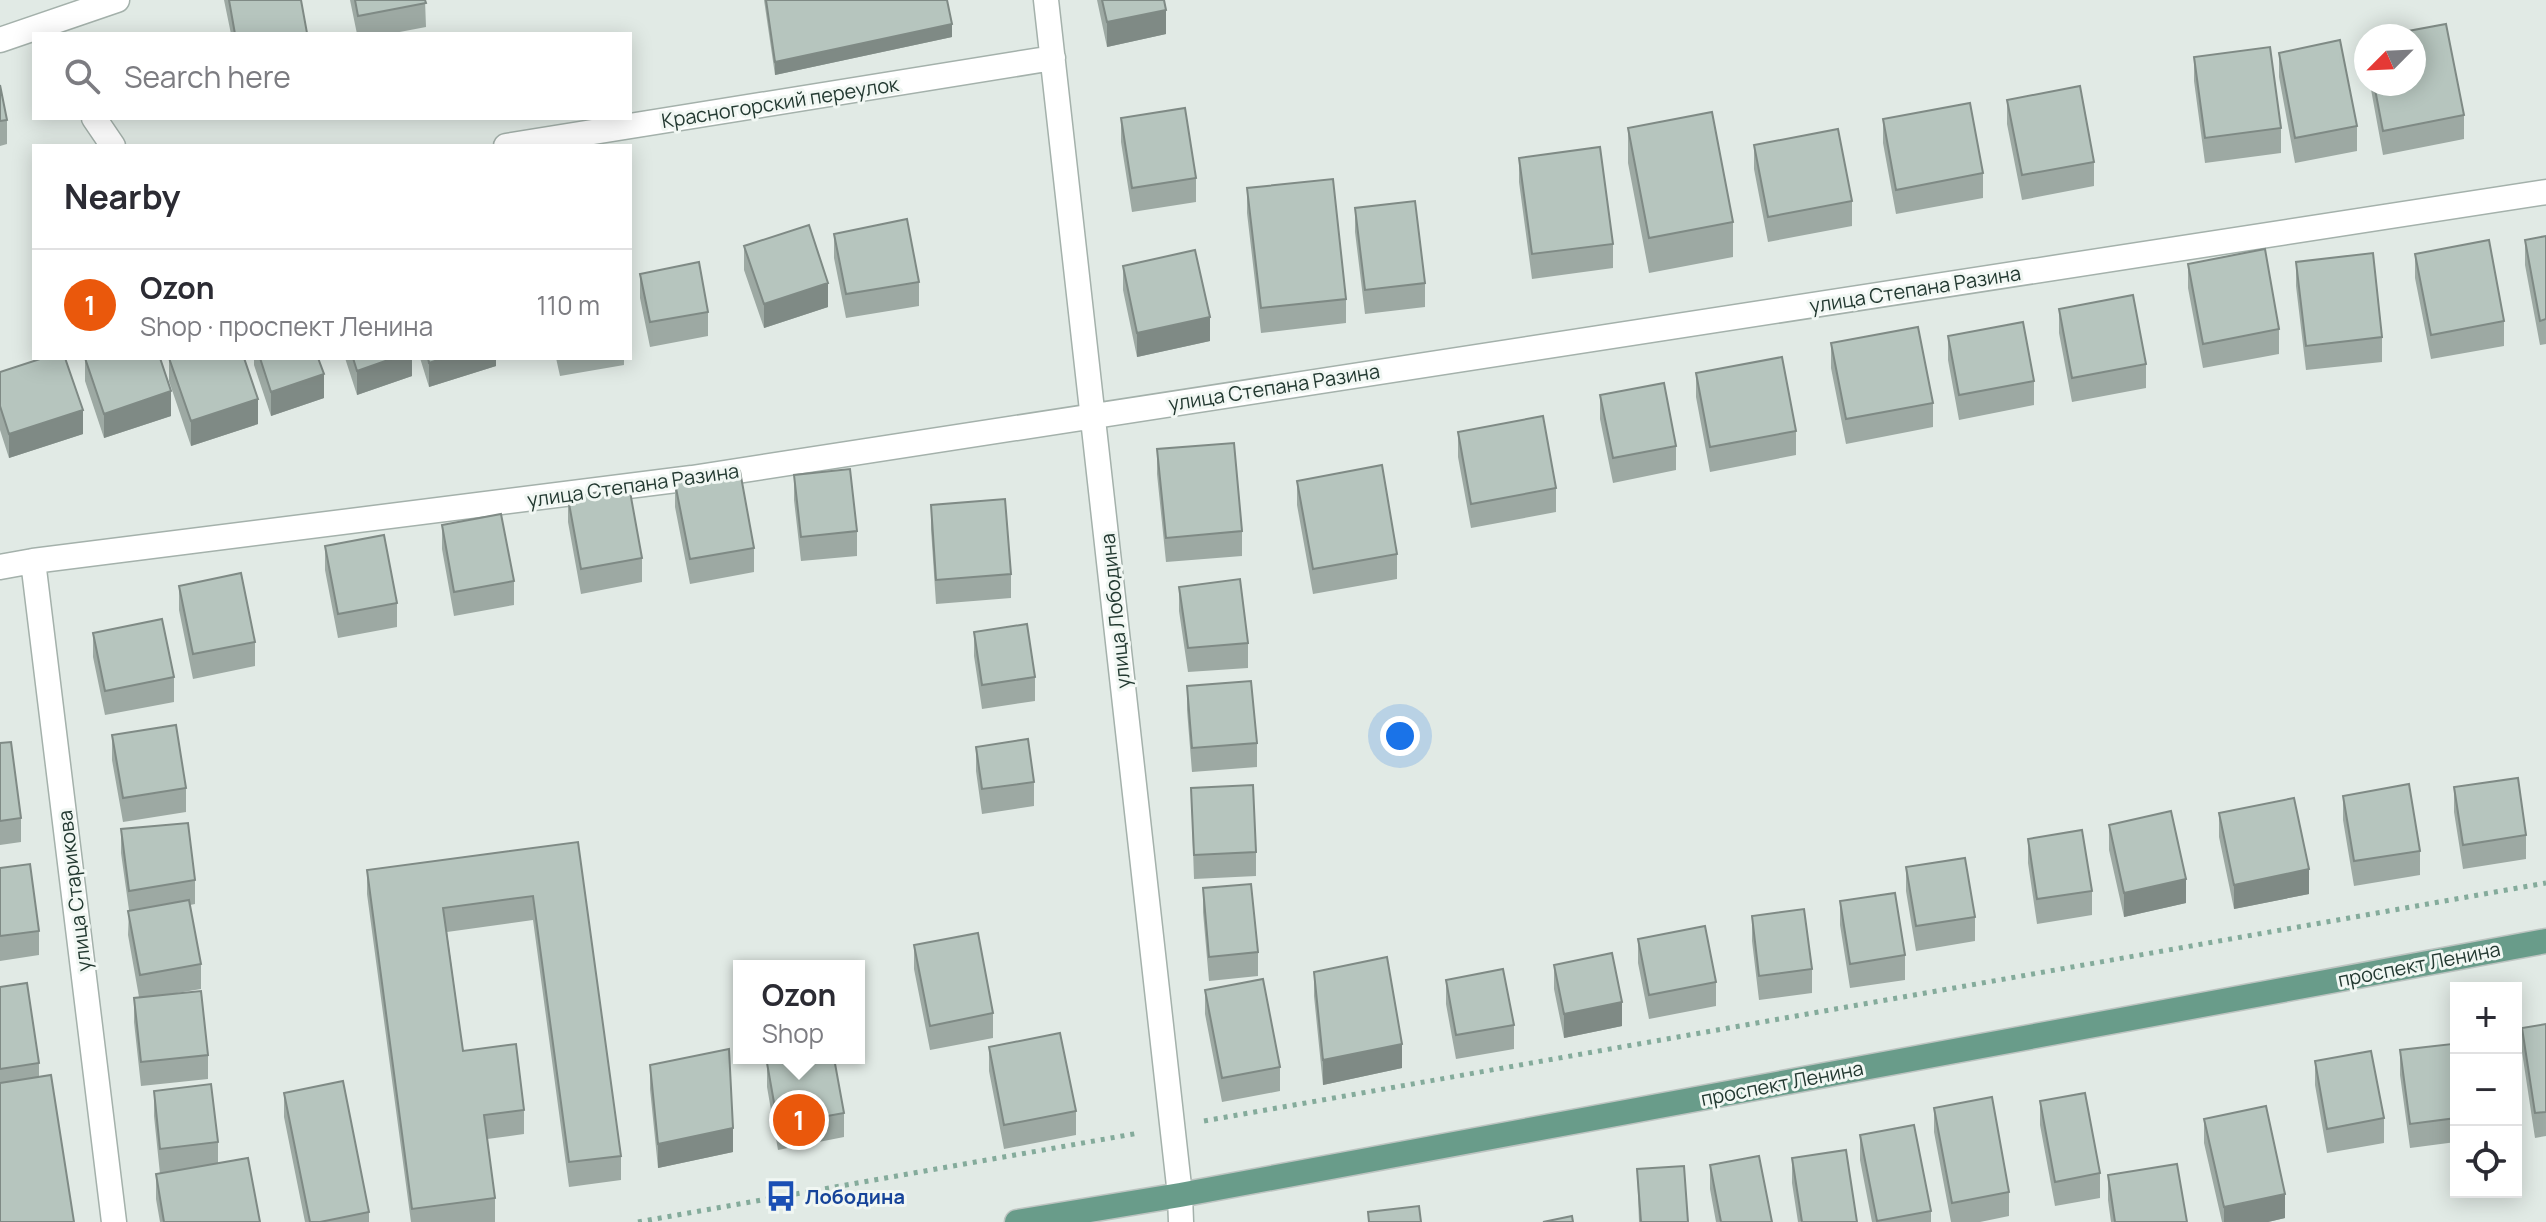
<!DOCTYPE html>
<meta charset="utf-8">
<style>
body{margin:0;font-family:Manrope,sans-serif;background:#f2f2f3;color:#2b2b33}
.controls{position:absolute;right:24px;bottom:24px;display:grid;overflow:hidden;border-radius:0px;box-shadow:0 4px 20px #0003}
.controls button{width:72px;height:72px;display:grid;place-items:center;padding:0;border:0;border-bottom:2px solid #e1e1e2;background:#fff;color:#2b2b33;font:40px sans-serif}
.compass{position:absolute;left:2354px;top:24px;width:72px;height:72px;border-radius:50%;background:#fff;box-shadow:0 4px 20px #0003;rotate:246deg}
.you{position:absolute;left:1400px;top:736px;width:28px;height:28px;margin:-20px;border:6px solid #fff;border-radius:50%;background:#1a73e8;box-shadow:0 0 0 12px #1a73e833}
.badge{display:grid;place-items:center;width:52px;height:52px;border-radius:50%;background:#ea580c;color:#fff;font-size:26px;font-weight:700}
.pin{position:absolute;translate:-50% -50%;border:4px solid #fff;box-shadow:0 2px 8px #0006}
.popup{position:absolute;left:733px;top:960px;width:132px;height:104px;box-sizing:border-box;display:grid;place-content:center;border-radius:0px;background:#fff;filter:drop-shadow(0 2px 6px #0005);font-size:26px;white-space:nowrap;color:#7c7c81}
.popup b{font-size:30px;color:#2b2b33}
.popup::after{content:'';position:absolute;left:50%;top:100%;margin-left:-16px;border:16px solid transparent;border-top-color:#fff}
.list{margin:0;padding:0;list-style:none}
h2{display:flex;justify-content:space-between;align-items:center;height:104px;margin:0;padding:0 32px;font-size:34px}
h2 small{font-size:26px;font-weight:400;color:#7c7c81}
.list li{display:grid;grid-template-columns:52px 1fr auto;gap:24px;align-items:center;box-sizing:border-box;height:112px;padding:0 32px;border-top:2px solid #e1e1e2}
.list b{display:block;font-size:30px;white-space:nowrap}
.list p{margin:0;font-size:26px;white-space:nowrap;color:#7c7c81}
.list em{font-size:26px;font-style:normal;color:#7c7c81}
.icon{flex:none;width:44px;height:44px;fill:none;stroke:currentColor;stroke-width:2;stroke-linecap:round;stroke-linejoin:round}
.map{position:relative;flex:none;width:2546px;height:1222px;overflow:hidden}
.search{position:absolute;background:#fff;box-shadow:0 4px 20px #0003;left:32px;top:32px;width:600px;height:88px;display:flex;align-items:center;gap:20px;box-sizing:border-box;padding:0 28px;border-radius:0px;color:#7c7c81;font-size:30px}
.panel{position:absolute;background:#fff;box-shadow:0 4px 20px #0003;left:32px;top:144px;width:600px;height:216px;border-radius:0px}
.map>svg:first-child{display:block}
.lines{fill:none;stroke-linecap:round;stroke-linejoin:round}
.minor-casing{stroke:#a4b1ab;stroke-width:27}
.major-casing{stroke:#bdc4c1;stroke-width:27}
.path{stroke:#84ab9b;stroke-width:5;stroke-dasharray:4 6;stroke-linecap:butt}
.minor{stroke:#fff;stroke-width:24}
.major{stroke:#699c8a;stroke-width:24}
.wall{fill:#9da9a3}
.shaded-wall{fill:#7f8a85}
.building{fill:#b6c5be;stroke:#7f8a85;stroke-width:2}
.labels{text-anchor:middle;dominant-baseline:central;stroke-width:6;stroke-linejoin:round;paint-order:stroke}
.street-label{font-size:20px;fill:#233931;stroke:#f1f7f3}
.transit-label{font-size:20px;font-weight:bold;fill:#164399;stroke:#f1f7f3;text-anchor:start}
</style>
<div class="map">
<svg width="2546" height="1222" viewBox="0 0 2546 1222">
<rect width="100%" height="100%" fill="#e1eae5"/>
<g class="lines">
<defs>
<path id="minor" d="M1046,0L1180,1195L1181,1222
M0,40L117,0
M94,118L113,146
M506,146L1053,58
M33,561L114,1222
M0,567L33,561L692,478L2546,192"/>
<path id="major" d="M1017,1222L1180,1195L2546,941"/>
</defs>
<!-- minor casing -->
<use href="#minor" class="minor-casing"/>
<!-- major casing -->
<use href="#major" class="major-casing"/>
<!-- path -->
<path class="path" d="M1204,1121L2546,883
M638,1222L1139,1133"/>
<!-- minor -->
<use href="#minor" class="minor"/>
<!-- major -->
<use href="#major" class="major"/>
</g>
<!-- wall -->
<path class="wall" d="M224,0H301L307,34H231Z
M350,0H425L426,27L389,34H357Z
M764,0H947L952,37L775,75Z
M1097,0H1164L1166,34L1107,47Z
M2279,53L2357,126V151L2295,163L2279,77Z
M2194,57L2281,128V153L2205,163L2194,81Z
M2370,84H2414L2464,115V139L2383,155Z
M0,85L7,120V144L0,146Z
M2007,100L2094,162V186L2022,200L2007,124Z
M1121,118L1196,178V202L1132,212L1121,142Z
M1883,119L1983,173V198L1896,214L1883,143Z
M1628,128L1733,222V257L1649,273L1628,163Z
M1754,145L1852,201V226L1768,242L1754,169Z
M1519,158L1613,244V268L1532,279L1519,182Z
M1247,188L1346,299V323L1261,333L1247,213Z
M1355,208L1425,283V307L1365,314L1355,232Z
M834,234L919,282V306L846,318L834,258Z
M2546,236V344L2540,345L2525,265V240Z
M744,246L828,307L764,328L744,270Z
M2415,254L2504,321V346L2431,359L2415,278Z
M2296,262L2382,337V362L2306,370L2296,286Z
M2188,264L2279,329V354L2203,368L2188,288Z
M1123,266L1210,341L1137,357L1123,290Z
M640,274L708,312V336L650,347L640,298Z
M2059,309L2146,364V388L2072,402L2059,333Z
M1948,336L2034,381V405L1959,420L1948,360Z
M1831,343L1933,403V427L1846,444L1831,368Z
M85,358L171,416L104,438L85,381Z
M169,358L258,424L191,446L169,381Z
M254,358H318L324,398L271,416L254,365Z
M345,358H412V376L357,395Z
M420,358H496V366L429,387Z
M556,358H624V365L560,376Z
M0,372L83,434L9,458L0,430Z
M1696,373L1796,431V455L1710,472L1696,397Z
M1600,395L1676,446V470L1613,483L1600,419Z
M1458,432L1556,488V512L1471,528L1458,457Z
M1157,449L1242,531V556L1166,562L1157,474Z
M794,475L857,531V556L801,561L794,500Z
M1297,481L1397,554V579L1313,594L1297,505Z
M675,483L754,548V572L690,584L675,507Z
M568,498L642,558V582L581,594L568,522Z
M931,505L1011,574V598L936,604L931,529Z
M442,525L514,581V605L454,616L442,549Z
M325,546L397,603V627L338,638L325,570Z
M179,586L255,642V666L193,679L179,610Z
M1179,587L1248,643V668L1188,672L1179,611Z
M974,632L1035,677V701L982,709L974,656Z
M93,633L174,677V702L105,715L93,657Z
M1187,686L1257,743V767L1192,772L1187,710Z
M112,735L186,788V812L123,822L112,760Z
M0,743L21,818V842L0,845Z
M976,747L1034,782V806L982,814L976,771Z
M2454,787L2526,835V859L2463,869L2454,812Z
M1191,788L1256,852V876L1194,879Z
M2343,796L2420,851V875L2354,886L2343,820Z
M2219,813L2309,894L2234,909L2219,837Z
M2109,825L2186,903L2124,917L2109,850Z
M121,829L195,880V904L190,905L201,964V989L171,994L208,1055V1079L141,1086L134,1022V998L139,997L128,935L129,910L121,853Z
M2028,839L2092,891V915L2037,924L2028,863Z
M578,842L621,1156V1180L569,1187L533,920L447,932L463,1051L524,1110V1134L487,1139L495,1198V1222H411L367,894V870Z
M1906,867L1975,917V941L1916,951L1906,891Z
M0,868L39,931V955L0,961Z
M1203,888L1258,952V976L1209,981L1203,912Z
M1840,901L1905,955V980L1850,988L1840,925Z
M1752,916L1812,969V993L1759,1000L1752,941Z
M1638,939L1716,982V1006L1649,1019L1638,963Z
M914,945L993,1013V1038L930,1050L914,969Z
M1554,965L1622,1026L1564,1038L1554,989Z
M1314,972L1402,1068L1323,1085L1314,996Z
M1446,980L1514,1025V1049L1456,1059L1446,1004Z
M0,987L39,1063V1076L0,1222Z
M1205,990L1280,1067V1091L1222,1102L1205,1014Z
M2546,1024V1136L2535,1138L2522,1052V1028Z
M989,1047L1076,1111V1135L1004,1149L989,1071Z
M2400,1050L2456,1072V1142L2410,1148L2400,1075Z
M2315,1061L2384,1118V1143L2327,1153L2315,1085Z
M767,1063L844,1113V1137L778,1150L767,1087Z
M650,1065L733,1152L658,1168L650,1089Z
M154,1091L218,1142V1163L260,1222H160L156,1199V1174H160L154,1116Z
M284,1093L369,1212V1222H305L284,1117Z
M2040,1101L2100,1173V1198L2055,1206L2040,1125Z
M1934,1108L2009,1192V1216L1980,1222H1951L1934,1132Z
M2204,1119L2285,1218L2268,1222H2222L2204,1143Z
M1860,1135L1931,1211V1222H1872L1860,1160Z
M1792,1158L1857,1222H1798L1792,1183Z
M1710,1165L1772,1222H1716L1710,1189Z
M1637,1169L1688,1222H1639Z
M2108,1175L2187,1222H2111L2108,1200Z"/>
<!-- shaded-wall -->
<path class="shaded-wall" d="M1166,10V34L1107,47V22Z
M952,24V37L775,75V62Z
M828,283V307L764,328V304Z
M1210,317V341L1137,357V333Z
M394,358H412V376L357,395V371Z
M444,358H496V366L429,387V363Z
M324,374V398L271,416V392Z
M171,391V416L104,438V414Z
M258,399V424L191,446V421Z
M83,410V434L9,458V434Z
M2309,869V894L2234,909V885Z
M2186,879V903L2124,917V893Z
M1622,1002V1026L1564,1038V1014Z
M1402,1044V1068L1323,1085V1060Z
M733,1128V1152L658,1168V1144Z
M2285,1194V1218L2268,1222H2224V1207Z"/>
<!-- building -->
<path class="building" d="M229,0H301L307,33L235,34Z
M355,0H425L426,3L358,16Z
M766,0H947L952,24L775,62Z
M1102,0H1164L1166,10L1107,22Z
M2446,24L2464,115L2383,131L2374,84H2414V36H2381Z
M2340,40L2357,126L2295,138L2279,53Z
M2270,47L2281,128L2205,138L2194,57Z
M0,85L7,120L0,121Z
M2080,86L2094,162L2022,175L2007,100Z
M1970,103L1983,173L1896,190L1883,119Z
M1185,108L1196,178L1132,188L1121,118Z
M1712,112L1733,222L1649,238L1628,128Z
M1838,129L1852,201L1768,217L1754,145Z
M1600,147L1613,244L1532,254L1519,158Z
M1333,179L1346,299L1261,308L1247,188Z
M1415,201L1425,283L1365,290L1355,208Z
M907,219L919,282L846,294L834,234Z
M809,225L828,283L764,304L744,246Z
M2546,236V319L2540,321L2525,240Z
M2489,240L2504,321L2431,335L2415,254Z
M2265,249L2279,329L2203,344L2188,264Z
M1195,250L1210,317L1137,333L1123,266Z
M2373,253L2382,337L2306,346L2296,262Z
M699,262L708,312L650,322L640,274Z
M2133,295L2146,364L2072,378L2059,309Z
M2023,322L2034,381L1959,395L1948,336Z
M1918,327L1933,403L1846,419L1831,343Z
M1782,357L1796,431L1710,447L1696,373Z
M43,358H65L83,410L9,434L0,406V372Z
M85,358H160L171,391L104,414Z
M169,358H244L258,399L191,421Z
M260,358H318L324,374L271,392Z
M353,358H394L357,371Z
M428,358H444L429,363Z
M1664,383L1676,446L1613,458L1600,395Z
M1543,416L1556,488L1471,504L1458,432Z
M1234,443L1242,531L1166,538L1157,449Z
M1382,465L1397,554L1313,569L1297,481Z
M850,469L857,531L801,537L794,475Z
M740,471L754,548L690,559L675,483Z
M629,486L642,558L581,569L568,498Z
M1005,499L1011,574L936,580L931,505Z
M501,514L514,581L454,592L442,525Z
M384,535L397,603L338,614L325,546Z
M241,573L255,642L193,654L179,586Z
M1240,579L1248,643L1188,648L1179,587Z
M162,619L174,677L105,691L93,633Z
M1027,624L1035,677L982,685L974,632Z
M1251,681L1257,743L1192,748L1187,686Z
M176,725L186,788L123,798L112,735Z
M1028,739L1034,782L982,789L976,747Z
M11,742L21,818L0,821V743Z
M2518,778L2526,835L2463,845L2454,787Z
M2409,784L2420,851L2354,861L2343,796Z
M1253,785L1256,852L1194,855L1191,788Z
M2294,798L2309,869L2234,885L2219,813Z
M2171,811L2186,879L2124,893L2109,825Z
M188,823L195,880L129,891L121,829Z
M2082,830L2092,891L2037,899L2028,839Z
M578,842L621,1156L569,1162L533,896L443,908L463,1051L516,1044L524,1110L484,1115L495,1198L412,1209L367,870Z
M1965,858L1975,917L1916,926L1906,867Z
M30,864L39,931L0,936V868Z
M1251,884L1258,952L1209,957L1203,888Z
M1895,893L1905,955L1850,964L1840,901Z
M189,900L201,964L140,975L128,911Z
M1804,909L1812,969L1759,976L1752,916Z
M1705,926L1716,982L1649,995L1638,939Z
M978,933L993,1013L930,1026L914,945Z
M1612,953L1622,1002L1564,1014L1554,965Z
M1387,957L1402,1044L1323,1060L1314,972Z
M1503,969L1514,1025L1456,1035L1446,980Z
M1263,979L1280,1067L1222,1078L1205,990Z
M27,983L39,1063L0,1069V987Z
M201,991L208,1055L141,1062L134,998Z
M2546,1024V1112L2535,1113L2522,1028Z
M1060,1033L1076,1111L1004,1125L989,1047Z
M2452,1044L2456,1072V1118L2410,1124L2400,1050Z
M729,1049L733,1128L658,1144L650,1065Z
M2371,1051L2384,1118L2327,1129L2315,1061Z
M793,1058H834L844,1113L778,1125L767,1063Z
M51,1075L74,1222H0V1083Z
M343,1081L369,1212L320,1222H310L284,1093Z
M211,1084L218,1142L160,1149L154,1091Z
M2085,1093L2100,1173L2055,1182L2040,1101Z
M1992,1097L2009,1192L1952,1203L1934,1108Z
M2266,1106L2285,1194L2224,1207L2204,1119Z
M1914,1125L1931,1211L1877,1221L1860,1135Z
M1846,1150L1857,1222H1802L1792,1158Z
M1759,1156L1772,1222H1721L1710,1165Z
M248,1158L260,1222H164L156,1174Z
M2177,1164L2187,1222H2115L2108,1175Z
M1684,1166L1688,1222H1641L1637,1169Z
M1419,1206L1421,1222H1369L1368,1212Z
M1572,1216L1573,1222H1543Z"/>
<!-- icons -->
<defs>
<symbol id="bus-bare" viewBox="-9 -9 18 18"><path d="M-5-6H5V4H4V6H2V4H-2V6H-4V4H-5ZM-3.5-4V0h7V-4ZM-3.5 1.2v1.5H-2V1.2ZM2 1.2v1.5H3.5V1.2Z" fill="#1a4fb4" stroke="#f1f7f3" stroke-width="2.5" paint-order="stroke"/></symbol>
</defs>
<g fill-rule="evenodd">
<use href="#bus-bare" x="759" y="1174" width="44" height="44"/>
</g>
<g class="labels">
<!-- street labels -->
<g class="street-label">
<text transform="translate(780 102) rotate(-9)">Красногорский переулок</text>
<text transform="translate(1915 289) rotate(-9)">улица Степана Разина</text>
<text transform="translate(1274 387) rotate(-9)">улица Степана Разина</text>
<text transform="translate(633 485) rotate(-8)">улица Степана Разина</text>
<text transform="translate(1115 611) rotate(-96)">улица Лободина</text>
<text transform="translate(74 891) rotate(-97)">улица Старикова</text>
<text transform="translate(2419 964) rotate(-11)">проспект Ленина</text>
<text transform="translate(1782 1083) rotate(-11)">проспект Ленина</text>
</g>
<!-- transit labels -->
<g class="transit-label">
<text x="805" y="1196">Лободина</text>
</g>
</g>
</svg>
<div class="controls">
<button>+</button>
<button>−</button>
<button><svg class="icon" aria-label="locate" viewBox="0 0 24 24"><circle cx="12" cy="12" r="6"/><path d="M12 2v4M12 18v4M2 12h4M18 12h4"/></svg></button>
</div>
<svg class="compass" viewBox="-18 -18 36 36"><path d="M0-13l5 13h-10z" fill="#e53935"/><path d="M0 13l5-13h-10z" fill="#7c7c81"/></svg>
<div class="you"></div>
<div class="pin badge" style="left:799px;top:1120px">1</div>
<div class="popup"><b>Ozon</b>Shop</div>
<div class="search"><svg class="icon" aria-label="search" viewBox="0 0 24 24"><circle cx="10" cy="10" r="6"/><path d="M15 15l6 6"/></svg>Search here</div>
<section class="panel">
<h2>Nearby<small></small></h2>
<ul class="list">
<li><span class="badge">1</span><div><b>Ozon</b><p>Shop · проспект Ленина</p></div><em>110 m</em></li>
</ul>
</section>
</div>
